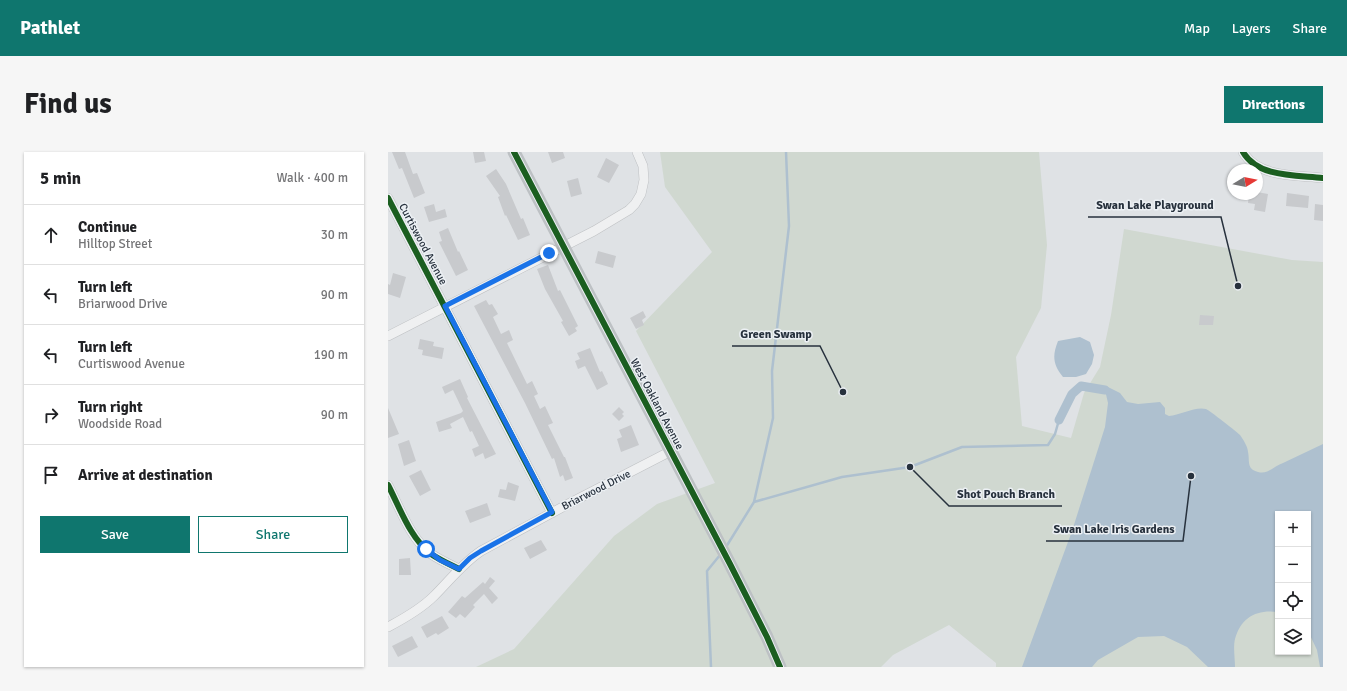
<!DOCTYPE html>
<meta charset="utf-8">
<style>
body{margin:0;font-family:Signika,sans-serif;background:#f6f6f6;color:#202124}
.controls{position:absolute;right:12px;bottom:12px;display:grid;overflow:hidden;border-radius:0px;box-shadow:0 1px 3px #0004}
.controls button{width:36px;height:36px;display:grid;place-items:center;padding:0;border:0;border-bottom:1px solid #e0e0e0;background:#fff;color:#202124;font:20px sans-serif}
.compass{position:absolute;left:839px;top:12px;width:36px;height:36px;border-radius:50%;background:#fff;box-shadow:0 1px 3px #0004;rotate:80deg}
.stop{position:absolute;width:12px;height:12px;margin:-9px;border:3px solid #1a73e8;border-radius:50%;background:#fff}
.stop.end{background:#1a73e8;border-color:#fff;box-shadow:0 1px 4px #0008}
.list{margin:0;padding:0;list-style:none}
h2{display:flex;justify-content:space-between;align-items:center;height:52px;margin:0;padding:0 16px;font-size:17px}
h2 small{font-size:13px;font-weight:400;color:#757577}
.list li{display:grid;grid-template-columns:26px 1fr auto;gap:12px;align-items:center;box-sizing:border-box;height:60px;padding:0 16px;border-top:1px solid #e0e0e0}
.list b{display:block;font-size:15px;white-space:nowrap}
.list p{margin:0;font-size:13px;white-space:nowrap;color:#757577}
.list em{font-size:13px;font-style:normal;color:#757577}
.actions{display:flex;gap:8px;padding:12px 16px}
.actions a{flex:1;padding:9px 0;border:1px solid #0f766e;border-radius:0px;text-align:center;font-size:14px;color:#0f766e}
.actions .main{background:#0f766e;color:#fff}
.icon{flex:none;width:22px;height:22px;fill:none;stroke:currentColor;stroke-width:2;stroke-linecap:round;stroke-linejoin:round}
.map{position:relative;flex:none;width:935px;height:515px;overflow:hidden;border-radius:0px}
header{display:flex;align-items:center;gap:24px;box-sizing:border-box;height:56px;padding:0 20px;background:#0f766e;color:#fff}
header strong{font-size:19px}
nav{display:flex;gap:22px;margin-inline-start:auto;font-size:14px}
.intro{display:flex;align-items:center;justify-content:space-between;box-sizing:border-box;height:96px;padding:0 24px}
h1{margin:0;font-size:28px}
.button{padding:10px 18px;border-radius:0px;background:#0f766e;color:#fff;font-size:14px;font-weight:700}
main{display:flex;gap:24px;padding:0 24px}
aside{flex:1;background:#fff;border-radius:0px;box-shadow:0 1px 3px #0004}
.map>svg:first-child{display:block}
.green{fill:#d0d8d0;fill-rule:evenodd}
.water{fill:#aec0cf}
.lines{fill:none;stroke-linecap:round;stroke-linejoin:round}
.stream{stroke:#aec0cf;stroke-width:2.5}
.canal{stroke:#aec0cf;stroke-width:9}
.building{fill:#c8cacd}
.street-casing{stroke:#bec0c3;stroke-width:10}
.street{stroke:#eff0f1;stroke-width:9}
.secondary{stroke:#bdc1c4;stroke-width:13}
.cycleway-casing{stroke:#ecf0f4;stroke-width:8}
.cycleway{stroke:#1b5e20;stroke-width:6}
.route{stroke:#1a73e8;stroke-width:5}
.labels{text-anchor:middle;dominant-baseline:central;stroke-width:3;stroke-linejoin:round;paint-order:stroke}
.street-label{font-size:11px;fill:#27313d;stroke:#ecf0f4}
.leader{fill:none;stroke:#27313d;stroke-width:1.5}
.callout-dot{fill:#27313d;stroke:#ecf0f4;stroke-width:1.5}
.callout-label{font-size:12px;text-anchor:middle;font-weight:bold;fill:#27313d;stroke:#ecf0f4;stroke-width:3;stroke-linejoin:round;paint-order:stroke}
</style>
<header>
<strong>Pathlet</strong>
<nav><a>Map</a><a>Layers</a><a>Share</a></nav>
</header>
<div class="intro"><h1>Find us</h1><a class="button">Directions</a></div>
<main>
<aside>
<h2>5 min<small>Walk · 400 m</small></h2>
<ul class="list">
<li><svg class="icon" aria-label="ahead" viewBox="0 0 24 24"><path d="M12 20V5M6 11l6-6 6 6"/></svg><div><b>Continue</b><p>Hilltop Street</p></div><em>30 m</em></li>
<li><svg class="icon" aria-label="left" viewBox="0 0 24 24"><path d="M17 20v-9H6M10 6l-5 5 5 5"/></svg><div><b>Turn left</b><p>Briarwood Drive</p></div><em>90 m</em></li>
<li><svg class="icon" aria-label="left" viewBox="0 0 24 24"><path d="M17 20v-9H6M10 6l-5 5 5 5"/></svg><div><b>Turn left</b><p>Curtiswood Avenue</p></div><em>190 m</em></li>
<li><svg class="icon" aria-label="right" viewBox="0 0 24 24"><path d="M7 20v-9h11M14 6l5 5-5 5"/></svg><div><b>Turn right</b><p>Woodside Road</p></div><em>90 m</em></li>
<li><svg class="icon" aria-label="arrive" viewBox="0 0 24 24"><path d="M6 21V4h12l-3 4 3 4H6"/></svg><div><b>Arrive at destination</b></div></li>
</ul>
<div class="actions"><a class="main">Save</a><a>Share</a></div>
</aside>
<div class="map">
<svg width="935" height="515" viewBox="0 0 935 515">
<rect width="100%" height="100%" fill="#dfe2e5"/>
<!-- green -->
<path class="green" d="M272,0H651L659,93L653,156L628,205L634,274L683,286L696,241L712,215L723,163L736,77L904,108L935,110V515H608V511L561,473L505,503L493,515H88L126,497L226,384L269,352L327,331L248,179L324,100L277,35ZM890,362H920V500H890Z"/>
<!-- water -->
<path class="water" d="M692,185L702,190L706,203L704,212L698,222L688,225H675C665,213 664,204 670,189Z
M720,235L732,241L739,250L750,252L772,250L777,256V262L781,264C792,263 808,254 818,257C821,258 849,280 852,283C855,287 860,295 860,300C862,308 858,317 870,320C880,323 886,314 895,311L935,292V515H932L929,498L920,479V362H890V460C869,457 853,465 847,487C845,495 847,506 847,515H820L799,495L776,484L750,485L710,508L704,515H634L684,379L717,275L720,251L717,238Z"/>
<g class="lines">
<!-- stream -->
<path class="stream" d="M366,350L454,325L522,315L574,295L660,293L667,282L671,268
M338,395L366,350L385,266L384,219L401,74L398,0
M323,515L319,419L332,403"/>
<!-- canal -->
<path class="canal" d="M671,268L684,242L693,234L717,238"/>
</g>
<!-- building -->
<path class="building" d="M4,0H17L25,22L29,21L37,41L26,46L14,16L11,17Z
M85,0H96L98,9L87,11Z
M160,0H175L177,6L164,11Z
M218,6L231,13L221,31L209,25Z
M108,17L118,32L133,67L135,66L142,83L130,88L118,63L117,64L110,45L112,44L98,24Z
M190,26L194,42L183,45L179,29Z
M869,40L880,42L877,60L866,58L867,52L860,51L861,42H869Z
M899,41L921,44L920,56L898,54Z
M46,52L48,60L57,57L59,65L41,70L36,55Z
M927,52L935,53V69L926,68Z
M60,76L70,100L71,99L80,118L68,124L51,90L54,89L51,80Z
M210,99L228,104L225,116L207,111Z
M160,113L170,139L172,138L190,174L187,176L189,179L181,184L173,170L175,169L157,137L149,117Z
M5,121L18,125L12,146L0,142V132L2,133Z
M98,148L101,153L104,152L110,162L105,165L113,182L121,178L125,188L119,191L139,232L144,229L150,242L146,244L152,257L157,254L165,271L160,273L176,305H177L185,326L177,329L175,323L172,325L166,306L164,307L137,251L86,154Z
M255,159L258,165L254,168L256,173L248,177L242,166Z
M812,163L826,164L825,173H811Z
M32,187L46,190L45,194L56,196L54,207L34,203L35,198L30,197Z
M202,196L212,220L214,219L220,232L209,238L197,214L190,217L187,209L192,207L189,201Z
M72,227L80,245L79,246L108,302L97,307L95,301L87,305L84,297L91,294L84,279L82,280L75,265L62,272L64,276L51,280L48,270L73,261L75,259L65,238L57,242L54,235Z
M231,255L236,260L234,262L236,264L231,269L224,262Z
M0,256L11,282L0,286Z
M243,273L251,293L233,300L229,287L234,285L231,278Z
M21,288L28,309L16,314L10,292Z
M33,318L43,338L32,344L21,324Z
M120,330L131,334L127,349L110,345L112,337L118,338Z
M99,351L103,363L82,371L77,359Z
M153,388L159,398L142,407L136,396Z
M22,406L23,423H11V407Z
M102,425L107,429L101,436L110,446L104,452L96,442L85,453L87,455L77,466L72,462L68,466L60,460L74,444L77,446L95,430L97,432Z
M54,464L61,476L50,483L48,481L39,486L33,475Z
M24,484L30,495L10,505L4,494Z"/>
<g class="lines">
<defs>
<path id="street" d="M855,0C870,26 909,23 935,26
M0,46L164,361
M0,184L206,79L241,58L247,52L253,42L256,28L255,14L249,0
M0,333C12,356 22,386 43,402C52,408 61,412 71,417
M0,475C17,466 33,457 46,444C62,428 75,411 93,399L184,350L283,299"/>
</defs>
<!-- street casing -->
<use href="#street" class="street-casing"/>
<!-- street -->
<use href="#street" class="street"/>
<!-- secondary -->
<path class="secondary" d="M126,0L342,412L379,485L392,515"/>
<defs>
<path id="cycleway" d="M126,0L342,412L379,485L392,515
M855,0C870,26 909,23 935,26
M0,46L164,361
M0,333C12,356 22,386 43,402C52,408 61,412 71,417"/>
</defs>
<!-- cycleway casing -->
<use href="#cycleway" class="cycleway-casing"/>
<!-- cycleway -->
<use href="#cycleway" class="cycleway"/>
</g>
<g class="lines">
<!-- route -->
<path class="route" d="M38,397L52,408L71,417L82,406L93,399L164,360L57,154L161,101"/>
</g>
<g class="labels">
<!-- street labels -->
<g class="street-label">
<text transform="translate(35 92) rotate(62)">Curtiswood Avenue</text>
<text transform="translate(269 252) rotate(62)">West Oakland Avenue</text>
<text transform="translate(208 338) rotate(-27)">Briarwood Drive</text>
</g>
</g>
<!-- callouts -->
<path class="leader" d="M850 134L833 65H700M455 240L432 194H344M522 315L561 354H674M803 324L795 389H658"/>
<g class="callout-dot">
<circle cx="850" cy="134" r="4"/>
<circle cx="455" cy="240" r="4"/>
<circle cx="522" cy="315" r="4"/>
<circle cx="803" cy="324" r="4"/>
</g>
<g class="callout-label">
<text x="767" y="57">Swan Lake Playground</text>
<text x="388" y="186">Green Swamp</text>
<text x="618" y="346">Shot Pouch Branch</text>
<text x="726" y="381">Swan Lake Iris Gardens</text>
</g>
</svg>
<div class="controls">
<button>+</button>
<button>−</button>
<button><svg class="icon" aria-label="locate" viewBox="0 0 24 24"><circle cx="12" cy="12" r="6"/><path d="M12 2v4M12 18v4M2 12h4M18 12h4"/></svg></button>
<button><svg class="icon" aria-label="layers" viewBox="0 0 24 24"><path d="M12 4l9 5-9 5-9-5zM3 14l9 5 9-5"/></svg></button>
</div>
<svg class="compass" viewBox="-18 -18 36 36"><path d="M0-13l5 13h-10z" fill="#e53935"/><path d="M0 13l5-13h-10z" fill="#757577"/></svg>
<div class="stop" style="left:38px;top:397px"></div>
<div class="stop end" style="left:161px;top:101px"></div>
</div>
</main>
